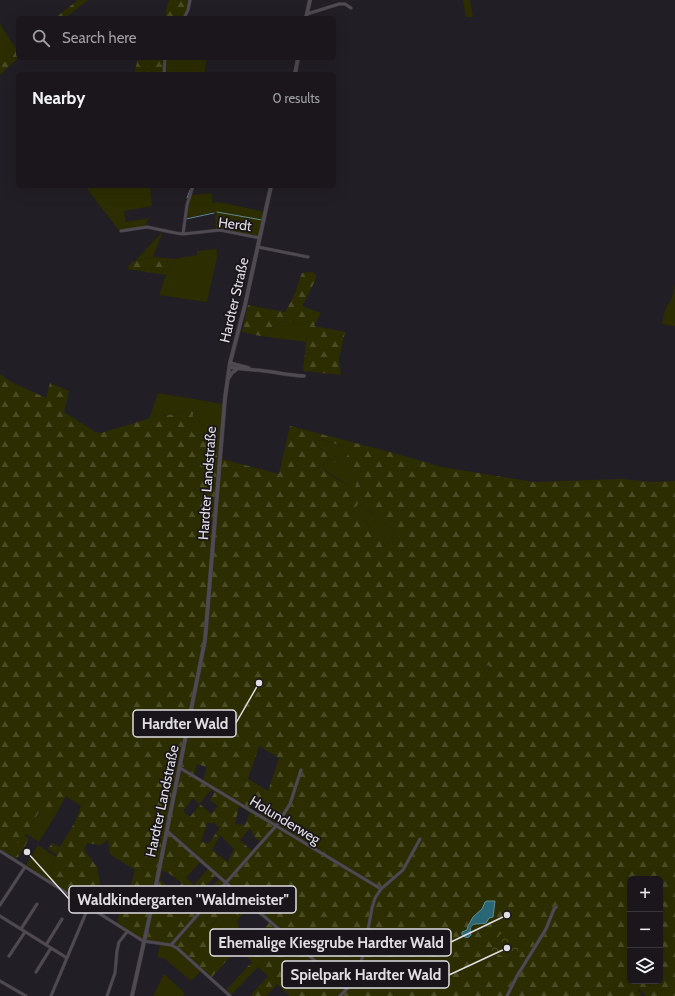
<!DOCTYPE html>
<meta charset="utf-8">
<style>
body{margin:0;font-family:Cabin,sans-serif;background:#231f25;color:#f1f3f6}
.controls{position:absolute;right:12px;bottom:12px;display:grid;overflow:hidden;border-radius:6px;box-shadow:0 4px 16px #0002}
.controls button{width:36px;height:36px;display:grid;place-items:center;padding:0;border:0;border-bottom:1px solid #38353b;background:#1a161c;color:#f1f3f6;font:20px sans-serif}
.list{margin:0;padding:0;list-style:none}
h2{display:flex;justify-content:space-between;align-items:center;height:52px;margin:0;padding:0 16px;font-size:17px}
h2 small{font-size:13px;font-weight:400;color:#9f9fa3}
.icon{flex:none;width:22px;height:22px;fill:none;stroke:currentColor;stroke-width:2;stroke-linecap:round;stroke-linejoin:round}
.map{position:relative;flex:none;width:675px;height:996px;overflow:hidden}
.search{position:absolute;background:#1a161c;box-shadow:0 4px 16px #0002;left:16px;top:16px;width:320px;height:44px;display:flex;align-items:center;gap:10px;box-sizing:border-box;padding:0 14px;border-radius:6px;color:#9f9fa3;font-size:15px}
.panel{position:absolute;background:#1a161c;box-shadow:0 4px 16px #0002;left:16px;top:72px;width:320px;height:116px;border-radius:6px}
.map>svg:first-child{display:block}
.grass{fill:#2c2d00}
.forest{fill:url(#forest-firs);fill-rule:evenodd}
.park{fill:url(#park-crowns)}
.water{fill:#296776;stroke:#608b96}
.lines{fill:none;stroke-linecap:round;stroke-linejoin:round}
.stream{stroke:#608b96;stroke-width:1}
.minor-casing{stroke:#3f3b41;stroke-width:3.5}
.tertiary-casing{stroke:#3f3b41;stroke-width:4}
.secondary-casing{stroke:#3f3b41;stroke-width:4.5}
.minor{stroke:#4f4a52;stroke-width:2.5}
.tertiary{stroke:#4f4a52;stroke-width:3}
.secondary{stroke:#4f4a52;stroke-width:3.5}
.labels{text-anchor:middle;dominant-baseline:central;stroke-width:3.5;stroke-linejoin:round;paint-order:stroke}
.street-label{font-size:14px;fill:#e0dee2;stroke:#19151b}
.leader{fill:none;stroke:#e0dee2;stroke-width:1.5}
.callout-dot{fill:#e0dee2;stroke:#19151b;stroke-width:1.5}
.callout{fill:#19151b;stroke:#e0dee2;stroke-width:1.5}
.callout-label{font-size:15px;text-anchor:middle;font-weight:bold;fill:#e0dee2}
</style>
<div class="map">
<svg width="675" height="996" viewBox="0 0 675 996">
<defs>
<pattern id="forest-firs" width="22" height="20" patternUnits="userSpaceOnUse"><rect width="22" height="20" fill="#2c2d00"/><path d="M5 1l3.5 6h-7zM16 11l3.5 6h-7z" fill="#4a4b25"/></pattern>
<pattern id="park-crowns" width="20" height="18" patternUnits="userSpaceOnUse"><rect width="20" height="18" fill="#2c2d00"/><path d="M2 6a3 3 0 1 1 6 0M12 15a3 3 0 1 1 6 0" fill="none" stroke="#4a4b25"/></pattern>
</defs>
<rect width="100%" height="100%" fill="#221e25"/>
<!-- grass -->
<path class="grass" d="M463,0H470L473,17H466Z
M0,24L17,50L0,66Z
M167,58H207L204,74H166Z
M85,186H150L152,206L124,211L126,222L149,218L145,225L147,228L120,232Z
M212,193L213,203L219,202L265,212L260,238L216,230L215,212L186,218L191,195Z
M163,231L153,257L135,261Z
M216,232L217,257L207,302L159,295L166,275L174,259L197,255V251L217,249Z
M675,284V326L662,324L665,310L672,298Z
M282,321L308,324L306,342L260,336L266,333Z
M158,393L223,404L220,439L191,433L193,412L201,411H216L189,410V412L154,417L149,419Z
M314,437L351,449L345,461C333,456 321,452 313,440Z
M329,458L358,476L355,489L330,474L322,467Z
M359,503L396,532L389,543L352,511Z
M487,665L490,666L485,679L473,698L468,695Z
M39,812L52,821L39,842L26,834Z
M38,845L56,857L47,879L26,865Z
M233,912L240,917L237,921L239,927L234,932H229L225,935V937L212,926L223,913L228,914Z
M160,945L171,946L174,948L201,971L191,981L165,959L157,957Z
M164,974L185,993L183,996H153Z"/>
<!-- forest -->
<path class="forest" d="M78,0H88L65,18H55Z
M169,0H188L186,14L182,18H166V10Z
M18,49V58L0,75V66Z
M138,58H167L166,74H134Z
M153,257L174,259L166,275L127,269L132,262Z
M310,272L314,273L316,275L315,281L302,306L321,313L314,326L345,332L339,359L341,375L303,371L308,324L282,321L266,333L260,336L242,332L248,305L285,312C290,304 295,295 298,285C299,281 300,277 302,273Z
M0,374L11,382L46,398L50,383L69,391L64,412L95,432L101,433L154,417L189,412L188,409L202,407L215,409L216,411H201L193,412L192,433L220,439L218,458L279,474L290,426L390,452L442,467L527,481L534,482L620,479L651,482L675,481V996H646L638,988V990L641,994L640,996H290L277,984L266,996H250L268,976L258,967L231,995L226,990L252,962L241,952L262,929L265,928L269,923L250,907L240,917L233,912L228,914L223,913L212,925L225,937V940L221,944L232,955L210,979L174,948L171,946L143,940L117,923L123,898L103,886L131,885L135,870L110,854L108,840L101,845L87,843L84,850L97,867L100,884L89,905L47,879L57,855L48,849L52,843L60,847L75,822L81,806L66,796L52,821L39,812L25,836L29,839L17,859L15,858L26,840L22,837L10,855L0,849ZM315,437L351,449L345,460C333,457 320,451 313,440ZM329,458L337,463L348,472L358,476L355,488C344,483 330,477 322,467L323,465ZM359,503L396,532L389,543L352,511ZM487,665L490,666L485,679L473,698L468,695ZM259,746L279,758L268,791L248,779ZM197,764L207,767L203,781L194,776ZM211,790L215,792L210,800L218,806L211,814L200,804L190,817L183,811L193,798L199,804ZM253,798L265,802L260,815L250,809ZM239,806L250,813L245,825L235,824ZM207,823H214L220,828L209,843L201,842ZM250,828L255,838L261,842L252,851L240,840ZM220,835L234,849L228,862L212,850ZM200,862L208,869L194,885L186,878ZM162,871L167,872L182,883L174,892L160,880ZM215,876L219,879L204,896L201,892ZM630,879H660V981H630Z"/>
<!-- park -->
<path class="park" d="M21,836L27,840L15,858L10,855Z
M505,932C514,934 518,943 522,951L519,957L512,954C512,955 511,957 510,957C507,959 495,953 491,951L498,940L499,935Z"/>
<!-- water -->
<path class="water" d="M487,901H495L493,917L489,918L486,923C476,925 468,921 471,935L469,937C466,938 464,937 462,935V932L467,930L468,926L473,917L482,909L485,902Z"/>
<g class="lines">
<!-- stream -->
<path class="stream" d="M191,189L192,186
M187,198L190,190
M217,212L262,220
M186,219L214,213"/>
<defs>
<path id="minor" d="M307,14L339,4H345L351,8
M184,18L188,10L190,0
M164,74L165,58
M121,231L147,227L176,233L183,234L220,230L260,238
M183,234L187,205L193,186
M258,247L308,257
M180,768L381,889
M167,831L347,989
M0,851L143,941L171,945L177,948L230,996
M0,905L25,867
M0,916L67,958
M21,929L37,904
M46,945L62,919
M171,945L276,826L290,804L301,770
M9,956L25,932
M36,972L51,948
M0,981L26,996
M51,996L88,908
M107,996L115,973L117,951L119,942L127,932
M340,996L354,981L358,972L364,952L372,908L375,898L381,889L403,870L420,839
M507,996L517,976L546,929L554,909L556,907"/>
<path id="tertiary" d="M230,363L249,368
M230,367C238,369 247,369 255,370C271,371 287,375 304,376
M228,379L232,373L237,369"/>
<path id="secondary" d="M306,18L310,0
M295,74L298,58
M132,996L150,915L205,640L225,398L230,363L245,305L271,186"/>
</defs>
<!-- minor casing -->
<use href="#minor" class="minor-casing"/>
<!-- tertiary casing -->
<use href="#tertiary" class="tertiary-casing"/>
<!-- secondary casing -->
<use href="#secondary" class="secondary-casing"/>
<!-- minor -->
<use href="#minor" class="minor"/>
<!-- tertiary -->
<use href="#tertiary" class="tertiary"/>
<!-- secondary -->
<use href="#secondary" class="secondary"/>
</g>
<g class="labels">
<!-- street labels -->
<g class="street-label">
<text transform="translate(235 224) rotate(7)">Herdt</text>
<text transform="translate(234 300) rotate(-77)">Hardter Straße</text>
<text transform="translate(207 483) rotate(-86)">Hardter Landstraße</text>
<text transform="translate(162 801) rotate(-78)">Hardter Landstraße</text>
<text transform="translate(285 820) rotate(31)">Holunderweg</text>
</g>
</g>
<!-- callouts -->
<path class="leader" d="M259 683L236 723M27 852L69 899M507 915L451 942M507 948L449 975"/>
<g class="callout-dot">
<circle cx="259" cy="683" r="4"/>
<circle cx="27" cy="852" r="4"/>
<circle cx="507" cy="915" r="4"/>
<circle cx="507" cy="948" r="4"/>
</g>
<g class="callout">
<rect x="133" y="710" width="103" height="27" rx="4"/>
<rect x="69" y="886" width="227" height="27" rx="4"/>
<rect x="210" y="929" width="241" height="27" rx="4"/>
<rect x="282" y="961" width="167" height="27" rx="4"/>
</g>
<g class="callout-label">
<text x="185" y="729">Hardter Wald</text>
<text x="183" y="905">Waldkindergarten "Waldmeister"</text>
<text x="331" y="948">Ehemalige Kiesgrube Hardter Wald</text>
<text x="366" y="980">Spielpark Hardter Wald</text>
</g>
</svg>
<div class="controls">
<button>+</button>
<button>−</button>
<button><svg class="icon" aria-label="layers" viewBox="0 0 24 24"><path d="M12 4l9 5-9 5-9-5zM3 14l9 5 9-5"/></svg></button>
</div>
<div class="search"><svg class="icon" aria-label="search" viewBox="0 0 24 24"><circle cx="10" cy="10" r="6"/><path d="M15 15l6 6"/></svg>Search here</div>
<section class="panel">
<h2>Nearby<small>0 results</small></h2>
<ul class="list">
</ul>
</section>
</div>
